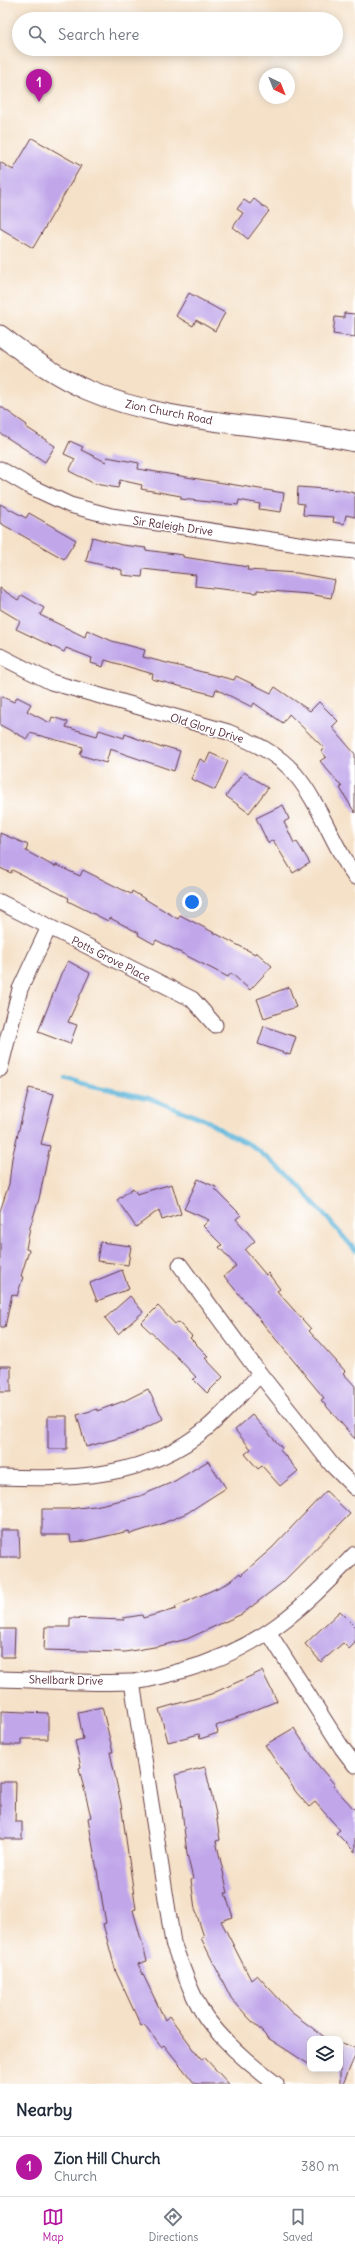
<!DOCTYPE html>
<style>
body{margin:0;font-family:Delius,sans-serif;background:#f6f6f7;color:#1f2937}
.controls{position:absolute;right:12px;bottom:12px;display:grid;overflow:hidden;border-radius:8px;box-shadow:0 2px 10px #0003}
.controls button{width:36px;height:36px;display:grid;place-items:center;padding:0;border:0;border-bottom:1px solid #e0e1e3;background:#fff;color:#1f2937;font:20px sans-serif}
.compass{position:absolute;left:259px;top:68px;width:36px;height:36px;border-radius:50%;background:#fff;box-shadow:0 2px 10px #0003;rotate:137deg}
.you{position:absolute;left:192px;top:902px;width:14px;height:14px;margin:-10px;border:3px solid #fff;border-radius:50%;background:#1a73e8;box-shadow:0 0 0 6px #1a73e833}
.badge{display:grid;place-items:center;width:26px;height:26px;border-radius:50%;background:#b5179e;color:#fff;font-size:13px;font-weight:700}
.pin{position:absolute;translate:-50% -33px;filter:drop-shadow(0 1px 2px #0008)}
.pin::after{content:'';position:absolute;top:21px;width:14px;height:12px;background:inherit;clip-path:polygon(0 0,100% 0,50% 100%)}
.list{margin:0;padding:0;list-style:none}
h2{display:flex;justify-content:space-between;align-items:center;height:52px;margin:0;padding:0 16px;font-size:17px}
h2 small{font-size:13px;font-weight:400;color:#747a83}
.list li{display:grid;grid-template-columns:26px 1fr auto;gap:12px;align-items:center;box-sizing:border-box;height:60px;padding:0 16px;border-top:1px solid #e0e1e3}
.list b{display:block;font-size:15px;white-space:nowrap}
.list p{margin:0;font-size:13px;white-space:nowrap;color:#747a83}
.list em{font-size:13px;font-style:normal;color:#747a83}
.icon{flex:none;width:22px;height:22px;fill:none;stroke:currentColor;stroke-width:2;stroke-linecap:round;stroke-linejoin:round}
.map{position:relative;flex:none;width:355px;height:2084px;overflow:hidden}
.search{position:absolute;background:#fff;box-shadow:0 2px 10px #0003;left:12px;right:12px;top:12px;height:44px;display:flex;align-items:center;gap:10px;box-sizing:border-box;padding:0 14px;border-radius:22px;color:#747a83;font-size:15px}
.sheet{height:112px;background:#fff}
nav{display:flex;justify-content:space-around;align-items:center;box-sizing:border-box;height:56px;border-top:1px solid #e0e1e3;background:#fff;font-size:11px;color:#747a83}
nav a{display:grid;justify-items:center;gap:2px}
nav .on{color:#b5179e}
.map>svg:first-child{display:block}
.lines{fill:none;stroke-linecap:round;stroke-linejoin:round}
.stream{stroke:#5db5da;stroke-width:4.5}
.building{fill:#c1a7ea}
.minor-casing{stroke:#643c43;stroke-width:17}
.tertiary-casing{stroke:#643c43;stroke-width:21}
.minor{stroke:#fff;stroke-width:15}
.tertiary{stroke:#fff;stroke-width:19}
.labels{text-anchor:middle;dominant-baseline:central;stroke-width:3;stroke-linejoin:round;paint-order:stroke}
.street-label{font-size:11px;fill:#4a1f2b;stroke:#fff}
</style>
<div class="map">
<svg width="355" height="2084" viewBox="0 0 355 2084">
<rect width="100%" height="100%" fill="#fff"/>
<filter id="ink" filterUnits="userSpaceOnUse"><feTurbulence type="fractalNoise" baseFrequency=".025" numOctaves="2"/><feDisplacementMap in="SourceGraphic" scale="8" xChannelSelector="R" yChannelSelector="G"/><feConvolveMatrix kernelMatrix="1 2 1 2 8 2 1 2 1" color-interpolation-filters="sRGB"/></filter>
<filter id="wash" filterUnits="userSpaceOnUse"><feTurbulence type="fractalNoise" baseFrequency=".012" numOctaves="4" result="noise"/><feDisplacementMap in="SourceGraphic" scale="16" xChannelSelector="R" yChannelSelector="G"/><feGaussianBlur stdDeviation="0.9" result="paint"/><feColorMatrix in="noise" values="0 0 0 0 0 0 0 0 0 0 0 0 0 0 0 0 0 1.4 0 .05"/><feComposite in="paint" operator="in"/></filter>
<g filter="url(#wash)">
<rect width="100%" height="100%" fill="#f5e1c8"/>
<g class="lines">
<!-- stream -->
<path class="stream" d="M63,1077L80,1083L148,1098L208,1121L226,1133L251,1145L291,1177L355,1250"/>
</g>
<g id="blocks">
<!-- building -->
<path class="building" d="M32,138L81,166L33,248L0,228V162L13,170Z
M254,199L269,211L248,239L233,227L243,213L237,209L244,200L250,204Z
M189,293L225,313L215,331L196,320L193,326L176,316Z
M344,313L355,314V337L333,334L335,317L344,318Z
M0,406L27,425L26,427L55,446L45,462L0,433Z
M70,441L83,447L81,450L106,462L107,457L139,463L138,469L284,493L281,512L259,509L260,504L239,500L238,505L181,499V496L141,489L142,485L120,480L118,488L95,484L69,471L75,459L64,454Z
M298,487L340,490L355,493V517L346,515L344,524L333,522L334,517L303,515L304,504L297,503Z
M0,504L26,518L29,513L76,540L64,559L0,523Z
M92,537L122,545L146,548L145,550L183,555V557L248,567L247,570L297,573L335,580L331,598L309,594L257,590V593L195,586L196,575L143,569L142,577L122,575V570L86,561Z
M0,588L18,600L22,595L44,608L40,615L85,637L87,630L112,641L145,650L143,657L234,680L236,676L271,693L275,687L310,711L319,702L338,721L332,727L355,754V813L340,788L342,787L320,761L326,757L321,751L324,748L289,714L283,723L254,703L252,707L216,689L214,695L179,686L152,679L153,674L105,660L103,667L91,663L92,658L66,648L64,652L16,629L20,621L0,609Z
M0,696L14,702L17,697L31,704L27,711L50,723L52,717L68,722L66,727L97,736L99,730L124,738L125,734L162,748L163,746L180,751L174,771L110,749L106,763L80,755L83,747L30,733L27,739L0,725Z
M210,753L228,761L215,790L191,779L200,759L206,762Z
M244,772L268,788L249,813L226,796Z
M283,805L289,819L284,822L294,843L297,842L310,863L293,873L273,840L268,843L256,818Z
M0,833L28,845L26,851L55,867L56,865L80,876L83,870L131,894L132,891L178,919L180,915L255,954L256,952L272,966L250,990L231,973L228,977L156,940L154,944L138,935L139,933L110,918L108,921L68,901L69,898L12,870L11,873L0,868Z
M68,961L90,973L68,1022L77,1025L70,1044L38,1032L61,974Z
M289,987L296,1007L264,1018L257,999Z
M264,1026L296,1037L290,1055L258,1044Z
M29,1088L54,1094L41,1144L50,1146L39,1199L30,1227L26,1249L29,1250L21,1276L23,1277L17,1296L12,1294L5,1327H0V1211L9,1184L12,1158Z
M198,1179L216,1187L215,1189L241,1215L236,1219L255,1241L245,1250L266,1275L268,1273L280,1289L277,1291L311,1329L309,1331L345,1371L343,1373L355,1386V1439L321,1400L324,1398L224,1276L236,1266L219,1247L222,1245L203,1226L209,1220L184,1209Z
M172,1184L181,1214L162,1220L159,1210L136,1227L117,1200L133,1188L137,1194Z
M100,1242L131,1246L128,1265L97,1261Z
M122,1270L129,1289L97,1301L90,1283Z
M130,1296L143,1312L118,1334L105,1318Z
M158,1306L175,1324L178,1322L192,1336L190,1338L208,1356L205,1358L223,1377L207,1393L193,1379L196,1377L178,1358L141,1323Z
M0,1366H11V1392H0Z
M148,1389L163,1419L133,1434L86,1447L77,1415L97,1409V1411L124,1401Z
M252,1415L282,1448L280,1450L298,1471L280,1486L262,1466L258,1469L245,1454L251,1449L235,1430Z
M48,1416H67V1449H48Z
M208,1461L226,1488L187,1513L159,1525L130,1534L129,1531L85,1541L71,1542L70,1535H42V1509H68L95,1506L140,1496L173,1482Z
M326,1491L350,1514L282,1583L242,1614L187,1639L160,1646L125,1652L44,1650L45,1627H70V1618L124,1620L123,1618L142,1615L143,1618L176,1609L175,1607L226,1584L240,1573L241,1575L272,1548Z
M0,1530H19L20,1557H0Z
M340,1611L355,1626V1643L349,1649L343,1643L321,1662L305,1644Z
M0,1629H15L14,1657H0Z
M262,1671L277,1701L216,1726L218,1733L200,1739L199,1734L168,1742L159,1709L211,1694Z
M102,1707L113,1752H110L121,1804L136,1909L133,1910L147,1961L138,1964L165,2020L169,2016L202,2060L204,2057L229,2084H195L164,2045L161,2047L144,2024L141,2026L116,1972L103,1924L106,1923L88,1818L91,1817L79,1768L81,1767L75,1741L83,1739L78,1712Z
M1,1711L48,1713V1739H21V1745H1Z
M294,1728L318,1765L335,1785L333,1786L355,1810V1852L336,1833L340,1830L315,1802L309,1807L296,1792L265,1745Z
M205,1767L216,1814L220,1840L216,1841L228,1893H225L233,1917L221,1921L251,1980L257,1975L291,2012L327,2039H310V2065L268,2038L247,2016L231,1998L201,1938L204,1937L195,1909L191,1880L193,1879L187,1854L181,1800L175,1775Z
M0,1782H16L15,1822H22V1839H0Z
M340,2042L355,2048V2056L343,2084H340Z"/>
</g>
</g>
<g filter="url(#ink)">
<use href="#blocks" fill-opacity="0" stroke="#643c43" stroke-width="1"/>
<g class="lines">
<defs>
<path id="minor" d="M0,469L29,486L70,505L111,516L318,547L355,551
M0,656L51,682L228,732C252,742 278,753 295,774C319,802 333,845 355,877
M0,902L192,999L215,1025
M0,1069L20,989L49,927
M180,1265L260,1374L332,1465L355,1488
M0,1477C73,1480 148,1478 207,1428C226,1412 243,1392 260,1374
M269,1633L342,1748L355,1765
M0,1679C43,1680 88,1684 131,1682C147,1681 165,1675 181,1671C260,1649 300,1611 355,1554
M132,1682L173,1943C182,1966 192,1998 207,2019C226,2044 250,2065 276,2084"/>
<path id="tertiary" d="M0,335C27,356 56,376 87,390C171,426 267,422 355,442"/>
</defs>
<!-- minor casing -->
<use href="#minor" class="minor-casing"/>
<!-- tertiary casing -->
<use href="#tertiary" class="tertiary-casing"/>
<!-- minor -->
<use href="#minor" class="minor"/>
<!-- tertiary -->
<use href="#tertiary" class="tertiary"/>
</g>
</g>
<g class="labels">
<!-- street labels -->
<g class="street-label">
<text transform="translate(169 412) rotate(11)">Zion Church Road</text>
<text transform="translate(173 526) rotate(8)">Sir Raleigh Drive</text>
<text transform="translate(207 728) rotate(17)">Old Glory Drive</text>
<text transform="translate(111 959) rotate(27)">Potts Grove Place</text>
<text transform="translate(66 1680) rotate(1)">Shellbark Drive</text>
</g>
</g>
</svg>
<div class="controls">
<button><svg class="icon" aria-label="layers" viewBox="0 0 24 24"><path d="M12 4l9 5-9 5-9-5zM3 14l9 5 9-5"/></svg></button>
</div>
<svg class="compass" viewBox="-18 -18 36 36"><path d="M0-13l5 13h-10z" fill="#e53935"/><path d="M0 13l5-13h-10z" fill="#747a83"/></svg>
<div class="you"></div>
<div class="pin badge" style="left:39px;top:102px">1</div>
<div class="search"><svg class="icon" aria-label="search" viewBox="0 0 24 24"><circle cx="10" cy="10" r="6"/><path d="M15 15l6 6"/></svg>Search here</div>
</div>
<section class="sheet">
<h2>Nearby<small></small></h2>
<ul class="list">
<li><span class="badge">1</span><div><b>Zion Hill Church</b><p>Church</p></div><em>380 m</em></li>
</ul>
</section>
<nav>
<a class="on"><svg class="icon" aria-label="map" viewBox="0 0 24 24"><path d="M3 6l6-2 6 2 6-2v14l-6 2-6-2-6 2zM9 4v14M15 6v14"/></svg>Map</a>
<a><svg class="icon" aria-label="directions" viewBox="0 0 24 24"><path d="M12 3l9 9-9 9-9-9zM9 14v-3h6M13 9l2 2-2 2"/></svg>Directions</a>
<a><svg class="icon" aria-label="saved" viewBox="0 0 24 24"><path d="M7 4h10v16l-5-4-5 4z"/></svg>Saved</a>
</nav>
